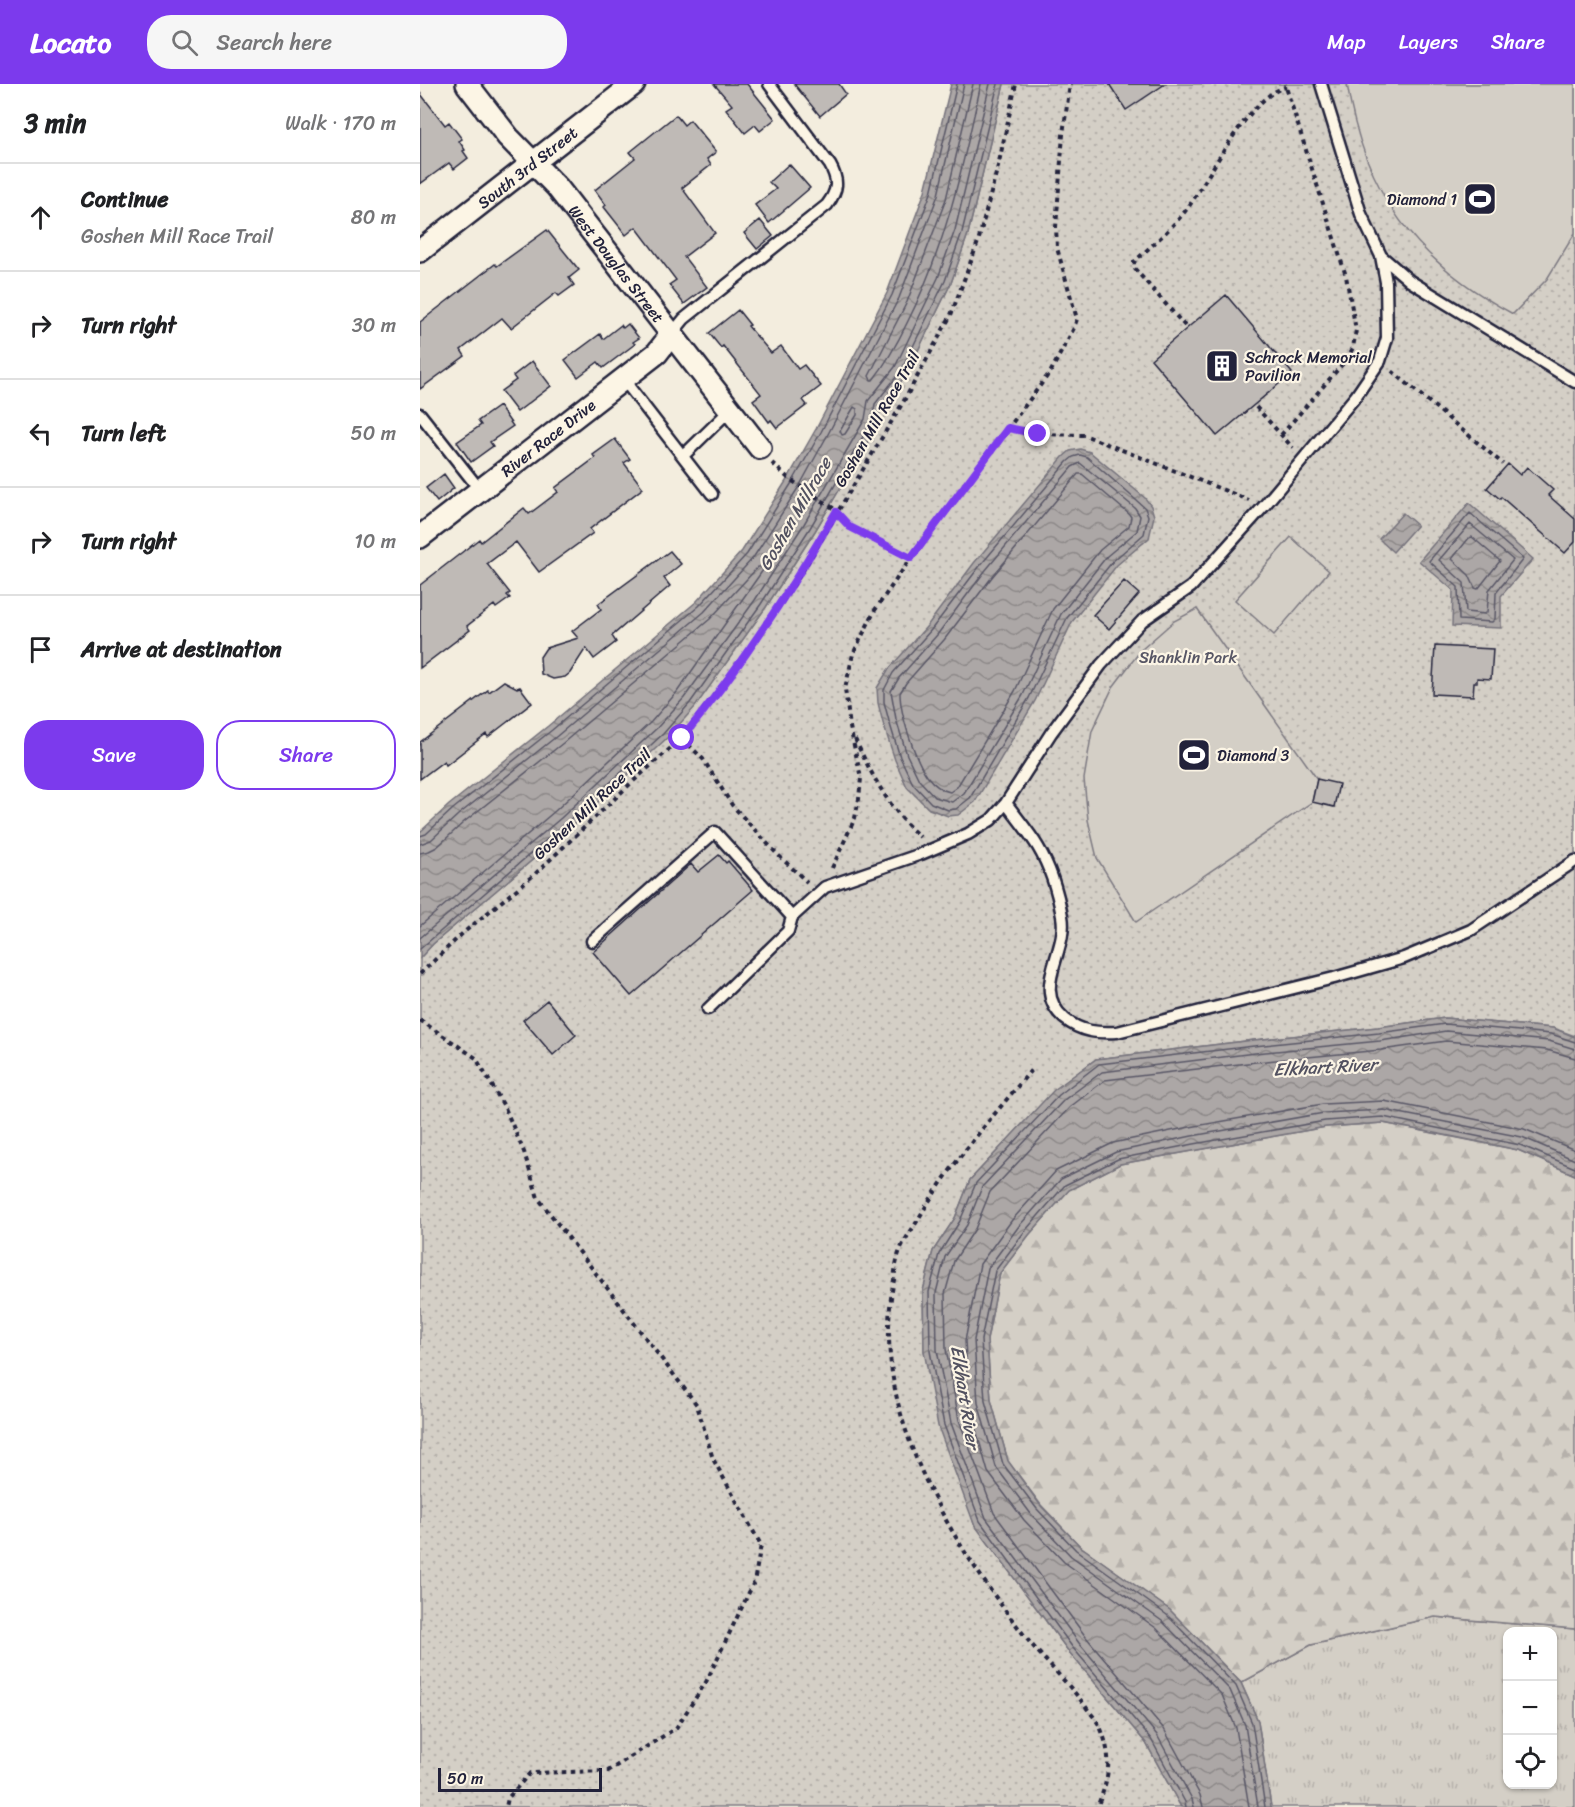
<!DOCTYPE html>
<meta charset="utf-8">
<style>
body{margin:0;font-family:Sriracha,sans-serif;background:#f6f6f6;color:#202124}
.controls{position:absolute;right:18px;bottom:18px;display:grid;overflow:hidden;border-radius:12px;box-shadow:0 2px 4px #0004}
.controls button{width:54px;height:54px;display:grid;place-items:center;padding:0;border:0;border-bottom:2px solid #e0e0e0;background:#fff;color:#202124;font:30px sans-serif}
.scale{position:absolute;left:18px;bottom:15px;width:164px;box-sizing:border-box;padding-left:6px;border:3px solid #22223b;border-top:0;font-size:16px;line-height:21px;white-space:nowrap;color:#22223b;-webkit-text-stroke:4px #fcf5e5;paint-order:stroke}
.stop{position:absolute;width:18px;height:18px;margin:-14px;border:4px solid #7c3aed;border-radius:50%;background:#fff}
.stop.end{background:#7c3aed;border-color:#fff;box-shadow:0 2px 6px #0008}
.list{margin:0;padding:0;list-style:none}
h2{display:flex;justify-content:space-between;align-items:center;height:78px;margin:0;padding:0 24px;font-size:26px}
h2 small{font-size:20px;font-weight:400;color:#757577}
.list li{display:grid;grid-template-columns:39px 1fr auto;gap:18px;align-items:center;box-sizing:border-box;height:108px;padding:0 24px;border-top:2px solid #e0e0e0}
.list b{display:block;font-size:22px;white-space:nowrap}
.list p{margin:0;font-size:20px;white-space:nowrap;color:#757577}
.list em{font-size:20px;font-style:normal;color:#757577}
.actions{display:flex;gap:12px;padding:18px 24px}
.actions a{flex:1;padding:14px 0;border:2px solid #7c3aed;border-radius:24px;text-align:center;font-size:21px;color:#7c3aed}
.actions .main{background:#7c3aed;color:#fff}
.icon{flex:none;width:33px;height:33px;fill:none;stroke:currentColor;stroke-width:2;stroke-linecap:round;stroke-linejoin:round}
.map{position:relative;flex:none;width:1155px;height:1723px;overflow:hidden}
header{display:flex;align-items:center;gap:36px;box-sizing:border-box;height:84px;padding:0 30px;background:#7c3aed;color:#fff}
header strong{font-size:28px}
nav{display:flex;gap:33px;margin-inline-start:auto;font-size:21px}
.search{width:420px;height:54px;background:#f6f6f6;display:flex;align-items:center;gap:15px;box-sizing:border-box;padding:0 21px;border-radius:24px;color:#757577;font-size:22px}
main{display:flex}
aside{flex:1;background:#fff}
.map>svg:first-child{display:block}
.grass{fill:url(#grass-tufts);stroke:#7b7880;stroke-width:1.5;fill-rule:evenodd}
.forest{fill:url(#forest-firs);stroke:#7b7880;stroke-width:1.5}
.park{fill:url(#park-dots);stroke:#7b7880;stroke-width:1.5}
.garden{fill:#d4cfc6;stroke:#7b7880;stroke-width:1.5}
.water{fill:url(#water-waves);stroke:#75727b;stroke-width:1.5}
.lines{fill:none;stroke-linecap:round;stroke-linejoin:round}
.shore{stroke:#595766;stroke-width:1.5}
.building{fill:#bfbab6;stroke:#22223b;stroke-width:1.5}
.service-casing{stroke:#22223b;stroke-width:15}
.minor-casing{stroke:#22223b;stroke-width:26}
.path{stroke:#22223b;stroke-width:4;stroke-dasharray:4.5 4.5;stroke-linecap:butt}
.service{stroke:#fcf5e5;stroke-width:10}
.minor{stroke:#fcf5e5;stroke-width:21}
.route{stroke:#7c3aed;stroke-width:8}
.labels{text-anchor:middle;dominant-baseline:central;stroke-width:4.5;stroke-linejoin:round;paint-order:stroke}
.street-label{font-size:16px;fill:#22223b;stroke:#fcf5e5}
.poi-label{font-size:16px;fill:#22223b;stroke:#fcf5e5;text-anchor:start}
.park-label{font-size:16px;fill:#575665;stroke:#fcf5e5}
.water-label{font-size:18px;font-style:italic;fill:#525160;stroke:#fcf5e5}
</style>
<header>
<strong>Locato</strong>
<div class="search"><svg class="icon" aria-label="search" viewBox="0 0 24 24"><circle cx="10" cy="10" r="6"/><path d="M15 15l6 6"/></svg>Search here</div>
<nav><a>Map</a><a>Layers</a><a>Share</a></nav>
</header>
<main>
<aside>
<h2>3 min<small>Walk · 170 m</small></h2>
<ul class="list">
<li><svg class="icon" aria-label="ahead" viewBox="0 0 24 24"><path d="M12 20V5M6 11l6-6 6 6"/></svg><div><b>Continue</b><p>Goshen Mill Race Trail</p></div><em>80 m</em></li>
<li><svg class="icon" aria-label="right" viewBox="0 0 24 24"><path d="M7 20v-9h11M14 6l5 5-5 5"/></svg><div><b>Turn right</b></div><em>30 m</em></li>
<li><svg class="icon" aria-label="left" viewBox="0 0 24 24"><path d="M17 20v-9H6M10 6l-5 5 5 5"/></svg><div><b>Turn left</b></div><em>50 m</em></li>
<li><svg class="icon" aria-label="right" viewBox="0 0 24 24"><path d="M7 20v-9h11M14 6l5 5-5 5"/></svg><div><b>Turn right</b></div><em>10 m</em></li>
<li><svg class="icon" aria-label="arrive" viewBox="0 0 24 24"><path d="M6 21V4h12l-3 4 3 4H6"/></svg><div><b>Arrive at destination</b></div></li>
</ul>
<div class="actions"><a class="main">Save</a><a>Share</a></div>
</aside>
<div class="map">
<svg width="1155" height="1723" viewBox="0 0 1155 1723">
<defs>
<pattern id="grass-tufts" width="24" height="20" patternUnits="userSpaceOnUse" patternTransform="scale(1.5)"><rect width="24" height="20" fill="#d4cfc6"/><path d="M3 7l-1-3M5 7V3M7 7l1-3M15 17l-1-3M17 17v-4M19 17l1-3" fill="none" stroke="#b6b1ab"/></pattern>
<pattern id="forest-firs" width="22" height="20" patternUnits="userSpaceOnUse" patternTransform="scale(1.5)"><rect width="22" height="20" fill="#d4cfc6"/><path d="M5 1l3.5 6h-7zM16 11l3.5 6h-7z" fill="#b6b1ab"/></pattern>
<pattern id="park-dots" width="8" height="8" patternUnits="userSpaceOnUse" patternTransform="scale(1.5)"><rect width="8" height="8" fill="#d4cfc6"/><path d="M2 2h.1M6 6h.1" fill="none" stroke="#b6b1ab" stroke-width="1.8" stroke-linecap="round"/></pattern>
<pattern id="water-waves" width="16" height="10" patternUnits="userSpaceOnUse" patternTransform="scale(1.5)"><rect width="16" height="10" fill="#aca7a6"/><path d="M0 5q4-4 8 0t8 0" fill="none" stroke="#8c8888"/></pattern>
</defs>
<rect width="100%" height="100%" fill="#f3edde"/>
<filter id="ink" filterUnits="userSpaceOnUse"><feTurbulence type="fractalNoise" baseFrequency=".0167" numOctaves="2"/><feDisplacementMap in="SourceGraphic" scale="12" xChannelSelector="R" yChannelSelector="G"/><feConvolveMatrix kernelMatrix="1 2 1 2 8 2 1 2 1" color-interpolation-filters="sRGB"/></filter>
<g filter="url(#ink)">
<!-- grass -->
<path class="grass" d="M1015,1533L1155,1545V1723H851L838,1637L821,1599L891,1561ZM1088,1548H1132V1700H1088Z"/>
<!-- forest -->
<path class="forest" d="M963,1039L1098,1066L1155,1091V1545L1015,1533L891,1561L821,1599L750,1526L660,1462L621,1421L588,1377L571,1316L567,1256L580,1189L609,1151L649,1106L700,1080L906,1043Z"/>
<!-- park -->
<path class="park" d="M584,0H1155V952L1133,944L1025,934L958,943L834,956L676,975L635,1006L550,1096L535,1134L513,1167L503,1207L504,1267L554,1440L649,1568L726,1659L761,1723H0V874L13,860L150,744L275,622L346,523L395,447L458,339L460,323L486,291L531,199L548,150Z"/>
<!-- garden -->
<path class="garden" d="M927,0H1155V149L1127,195L1093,230C996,178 944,109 927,0Z
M871,453L909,487L854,551L815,516Z
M777,525L897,695L892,718L716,838L677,774L668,736L664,695L672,647L693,603L721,566L754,537Z"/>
<!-- water -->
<path class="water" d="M531,0H584L548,150L531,199L486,291L460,323L459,339L395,447L346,523L275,623L247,654L150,744L13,860L0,874V748L29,721L128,642L276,518L322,467L368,394L396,345L467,209L505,107Z
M660,365L670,368L725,414L731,422L734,432L729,454L697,481L652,538L615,617L555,718L538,731L528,732L509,725L487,703L475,676L463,639L458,619L457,604L468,586L507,542L554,479L643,373L650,367Z
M1049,419L1113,475L1081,512V544L1032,542L1033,506L999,477Z
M983,429L997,441L973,468L959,455Z
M1025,934L1133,944L1155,953V1091L1098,1066L1040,1054L963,1039L906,1043L700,1080L649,1106L609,1151L580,1189L567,1256L571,1316L588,1377L621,1422L660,1462L750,1526L821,1599L838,1637L851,1723H761L726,1659L649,1568L554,1440L518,1342L504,1267L503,1207L513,1167L535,1134L550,1096L634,1006L676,975L834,956L958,943Z"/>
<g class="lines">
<!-- shore -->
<path class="shore" d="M553,0L526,115L487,218L449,292L451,296H453C468,277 478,258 488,237C526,162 543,81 561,0
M434,323L437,325V331L425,350L422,351L420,347Z
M660,371L667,373L725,424L728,432L724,450L693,477L647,534L609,614L550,714L536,725L528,726L511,719L493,700L480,673L469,637L464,618V606L473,589L511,546L559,483L647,378L653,373Z
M660,379L715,424L720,432L717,447L687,472L641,530L603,611L544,709L532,718L515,713L499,696L487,671L476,635L471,607L479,594L517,551L565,487L652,383Z
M658,390H662L709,430L711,433L709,442L680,466L633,525L595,607L537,703L530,708C520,706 513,700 507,692C495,675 480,630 480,609L486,599L524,556L572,493Z
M1050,429L1103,475L1076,509L1075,535L1072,538L1039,536L1038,503L1009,477Z
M1050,440L1093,476L1069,506L1067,528L1065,530L1046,528L1044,499L1019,476Z
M1052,453L1080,477L1058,505L1055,504L1049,491L1032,475L1049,454Z
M0,752L6,750L33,725L132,646L279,522L327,470L373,397L401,348L472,211L511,109L537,0
M0,760L11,756L38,731L137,652L284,528L333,474L380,401L407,352L479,214L518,111L544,0
M0,769L9,767L17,763L44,738L143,659L290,535L338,483H342L343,486L257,608L231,638L135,727L0,842
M0,854L141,734L237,644L264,614L335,516L384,440L445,335L448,317L475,283L518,194L535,146L570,0
M0,865L146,739L243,650L270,619L341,520L390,444L452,337L455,320L481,287L525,197L542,148L578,0
M766,1723L765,1718L731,1655L653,1564L560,1437L524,1341L510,1267L509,1208L519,1170L540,1137L556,1099L639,1011L679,980L834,962L959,949L1025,940L1131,950L1155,958
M774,1723L772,1715L737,1651L659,1559L566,1434L531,1339L517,1266L516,1209L525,1173L547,1141L562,1103L644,1016L682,988L835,969L960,957L1026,947L1129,957L1155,965
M783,1723L780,1711L744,1645L666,1553L574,1429L539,1336L526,1265L525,1210L534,1177L555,1145L570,1108L650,1023L685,996L836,978L961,966L1026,957L1127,966L1155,974
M829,1723L816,1644L802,1611L736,1544L644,1478L604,1436L568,1388L549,1321L545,1257L560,1180L592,1136L636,1087L693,1059L770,1043L903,1020L964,1017L1104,1045L1155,1066
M838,1723L825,1641L810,1606L742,1537L651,1472L611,1430L576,1383L558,1319L554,1256L568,1184L599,1142L641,1095L696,1068L772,1052L904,1029L964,1026L1102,1053L1155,1076
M845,1723L832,1639L816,1602L747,1531L656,1466L617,1425L583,1380L565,1317L561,1256L575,1187L605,1147L645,1101L698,1075L774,1060L905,1037L963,1033L1100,1061L1155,1084"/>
</g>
<!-- building -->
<path class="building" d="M294,0H327L355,35L340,47L335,41L325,49L306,25L312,21Z
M374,0H419L426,10L400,32Z
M689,0H745L706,26Z
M0,9L25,41L29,38L42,55L39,57L45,66L43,67L48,74L34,85L29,79L0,100Z
M256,31L264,41L270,36L296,68L287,75L291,81L262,104L295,149L264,173L287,203L264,220L249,201L256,196L216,143L206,151L184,123L186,121L175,106L215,74L210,68Z
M369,80L390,104L349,139L335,121L356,105L349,98Z
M340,136L353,152L337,165L324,149Z
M127,146L159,186L149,194L154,201L139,212L136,209L91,244L82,234L41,266L45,272L0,305V238L75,180L77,182Z
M806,211L872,289L797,352L731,275Z
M318,226L330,241L328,242L351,269L361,262L378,285L384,281L401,302L383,316L387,321L357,344L351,336L349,338L333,316L341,310L303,262L301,264L289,249Z
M208,240L219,254L213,258L215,260L183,284L178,278L158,293L145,276L180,250L183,255L201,241L203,244Z
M112,277L131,302L97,328L81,307L96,296L93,292Z
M79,322L93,342L70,358L73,362L51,378L37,358L61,341L58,337Z
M195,355L210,375L204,379L223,404L170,445L173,449L119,488L96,458L67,480L90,509L87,511L90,514L76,524L74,521L47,542L50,546L0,584V501L59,455L61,458L104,424L109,430L138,408L135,404L175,374L173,371Z
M1088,380L1100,391L1107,383L1133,406L1128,411L1155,435V458L1145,469L1081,413L1080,415L1067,404Z
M24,390L34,404L17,418L6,404Z
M250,467L261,480L244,494L250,502L192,552L196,558L174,575L166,564L150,589L145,593L133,595L121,590L120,573L126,564L158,554L152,547L181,525L178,520Z
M704,497L719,510L689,545L673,531Z
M1015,562L1073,565L1071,595L1057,594V598H1054L1053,612L1012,610Z
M84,597L97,604L100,603L112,619L68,653L66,650L26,681L24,677L0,695V658L68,606L69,608Z
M897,695L919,700L914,723L892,718Z
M299,771L306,779L308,777L333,806L211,912L173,868L271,780L278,788Z
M127,916L156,951L133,971L103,936Z"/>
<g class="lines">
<defs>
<path id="service" d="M961,172L990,197L1155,298
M251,251L264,235L407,121C418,106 419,97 410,81L349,0
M203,295L292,410
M0,330L60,406
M263,372L310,326
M586,719C597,734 609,748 618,763C630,783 638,810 642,832C649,868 609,905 645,935C661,948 677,949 697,948L914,894L984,874L1051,846L1155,777
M172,857L295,748L372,833
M288,925L368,847L372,833L405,803L501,770L548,750L571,736L586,719L631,649L681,581L722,537L771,503L844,422L936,312L960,277L967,254L966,198L961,172L941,130L901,0"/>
<g id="minor">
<path id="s1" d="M47,0L88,53L137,103L340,364"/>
<path id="s2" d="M0,167L214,0"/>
<path id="s3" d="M0,453L237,269L251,251"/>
</g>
</defs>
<!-- service casing -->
<use href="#service" class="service-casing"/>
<!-- minor casing -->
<use href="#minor" class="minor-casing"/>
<!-- path -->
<path class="path" d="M765,242L714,184V178C732,161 754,143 769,122C790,92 830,11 866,3
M972,287L1083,380
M836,323L873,364
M588,344L618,350L664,351L829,416
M861,351L926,276L933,264L936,246L926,192L865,0
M352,379L368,394L413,424L430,443L491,474
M262,654L283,675L312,721L357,770L387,798
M435,655C451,690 470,726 500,753
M412,784L435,734L439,715L441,694L430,643L425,605L433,570L455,526L491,474L631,287L654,244L657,235L637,164L636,143L643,50L650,0
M0,890L43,849L115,790L208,702L262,654L321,577L380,491L485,315L531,231L558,158L579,78L596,0
M0,936L56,974L85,1024L104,1068L118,1114L277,1321L293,1375L341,1461L334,1498L286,1598L256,1644L188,1687L110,1689L88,1714L86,1723
M611,986C572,1034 530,1080 499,1134C493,1145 483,1157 479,1169C476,1178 475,1187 474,1196C448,1322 526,1451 601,1547C621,1574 646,1596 666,1623C671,1630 678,1637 681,1645C693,1675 689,1695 677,1723"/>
<!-- service -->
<use href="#service" class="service"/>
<!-- minor -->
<use href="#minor" class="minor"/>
</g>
</g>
<g class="lines" filter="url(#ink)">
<!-- route -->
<path class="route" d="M262,654C320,584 370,507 416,428L430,443L491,474L588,344L618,350"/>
</g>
<!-- icons -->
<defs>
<symbol id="stadium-square" viewBox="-11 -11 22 22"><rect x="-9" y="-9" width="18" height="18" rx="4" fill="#22223b" stroke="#fcf5e5"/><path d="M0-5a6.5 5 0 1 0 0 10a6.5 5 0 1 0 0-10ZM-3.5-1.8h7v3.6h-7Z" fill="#fff"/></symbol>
<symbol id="building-square" viewBox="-11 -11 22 22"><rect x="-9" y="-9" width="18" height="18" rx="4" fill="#22223b" stroke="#fcf5e5"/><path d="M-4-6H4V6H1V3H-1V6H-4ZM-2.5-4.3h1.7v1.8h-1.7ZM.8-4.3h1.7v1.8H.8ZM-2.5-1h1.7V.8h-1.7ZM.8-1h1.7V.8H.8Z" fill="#fff"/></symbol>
</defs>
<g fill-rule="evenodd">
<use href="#stadium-square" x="1041" y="96" width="38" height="38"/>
<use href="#building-square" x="783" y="263" width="38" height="38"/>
<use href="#stadium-square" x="755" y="652" width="38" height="38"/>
</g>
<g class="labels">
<!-- street labels -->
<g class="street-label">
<text stroke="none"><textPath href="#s2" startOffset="136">South 3rd Street</textPath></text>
<text stroke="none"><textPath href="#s1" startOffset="234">West Douglas Street</textPath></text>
<text transform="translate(457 335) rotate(-60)">Goshen Mill Race Trail</text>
<text stroke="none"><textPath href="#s3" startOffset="162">River Race Drive</textPath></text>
<text transform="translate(172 720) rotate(-43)">Goshen Mill Race Trail</text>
</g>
<!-- poi labels -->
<g class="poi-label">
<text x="1037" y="115" text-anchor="end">Diamond 1</text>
<text x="825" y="273">Schrock Memorial<tspan x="825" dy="18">Pavilion</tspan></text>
<text x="797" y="671">Diamond 3</text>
</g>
<!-- park labels -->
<g class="park-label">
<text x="768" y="573">Shanklin Park</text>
</g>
<!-- water labels -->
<g class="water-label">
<text transform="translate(375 430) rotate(-60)">Goshen Millrace</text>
<text transform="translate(905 983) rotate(-3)">Elkhart River</text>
<text transform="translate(545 1313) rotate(81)">Elkhart River</text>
</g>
</g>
</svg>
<div class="controls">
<button>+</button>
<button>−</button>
<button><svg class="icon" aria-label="locate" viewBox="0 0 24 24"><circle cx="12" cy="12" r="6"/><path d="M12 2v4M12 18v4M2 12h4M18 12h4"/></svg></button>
</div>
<div class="scale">50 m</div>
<div class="stop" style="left:262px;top:654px"></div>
<div class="stop end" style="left:618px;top:350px"></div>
</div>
</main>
